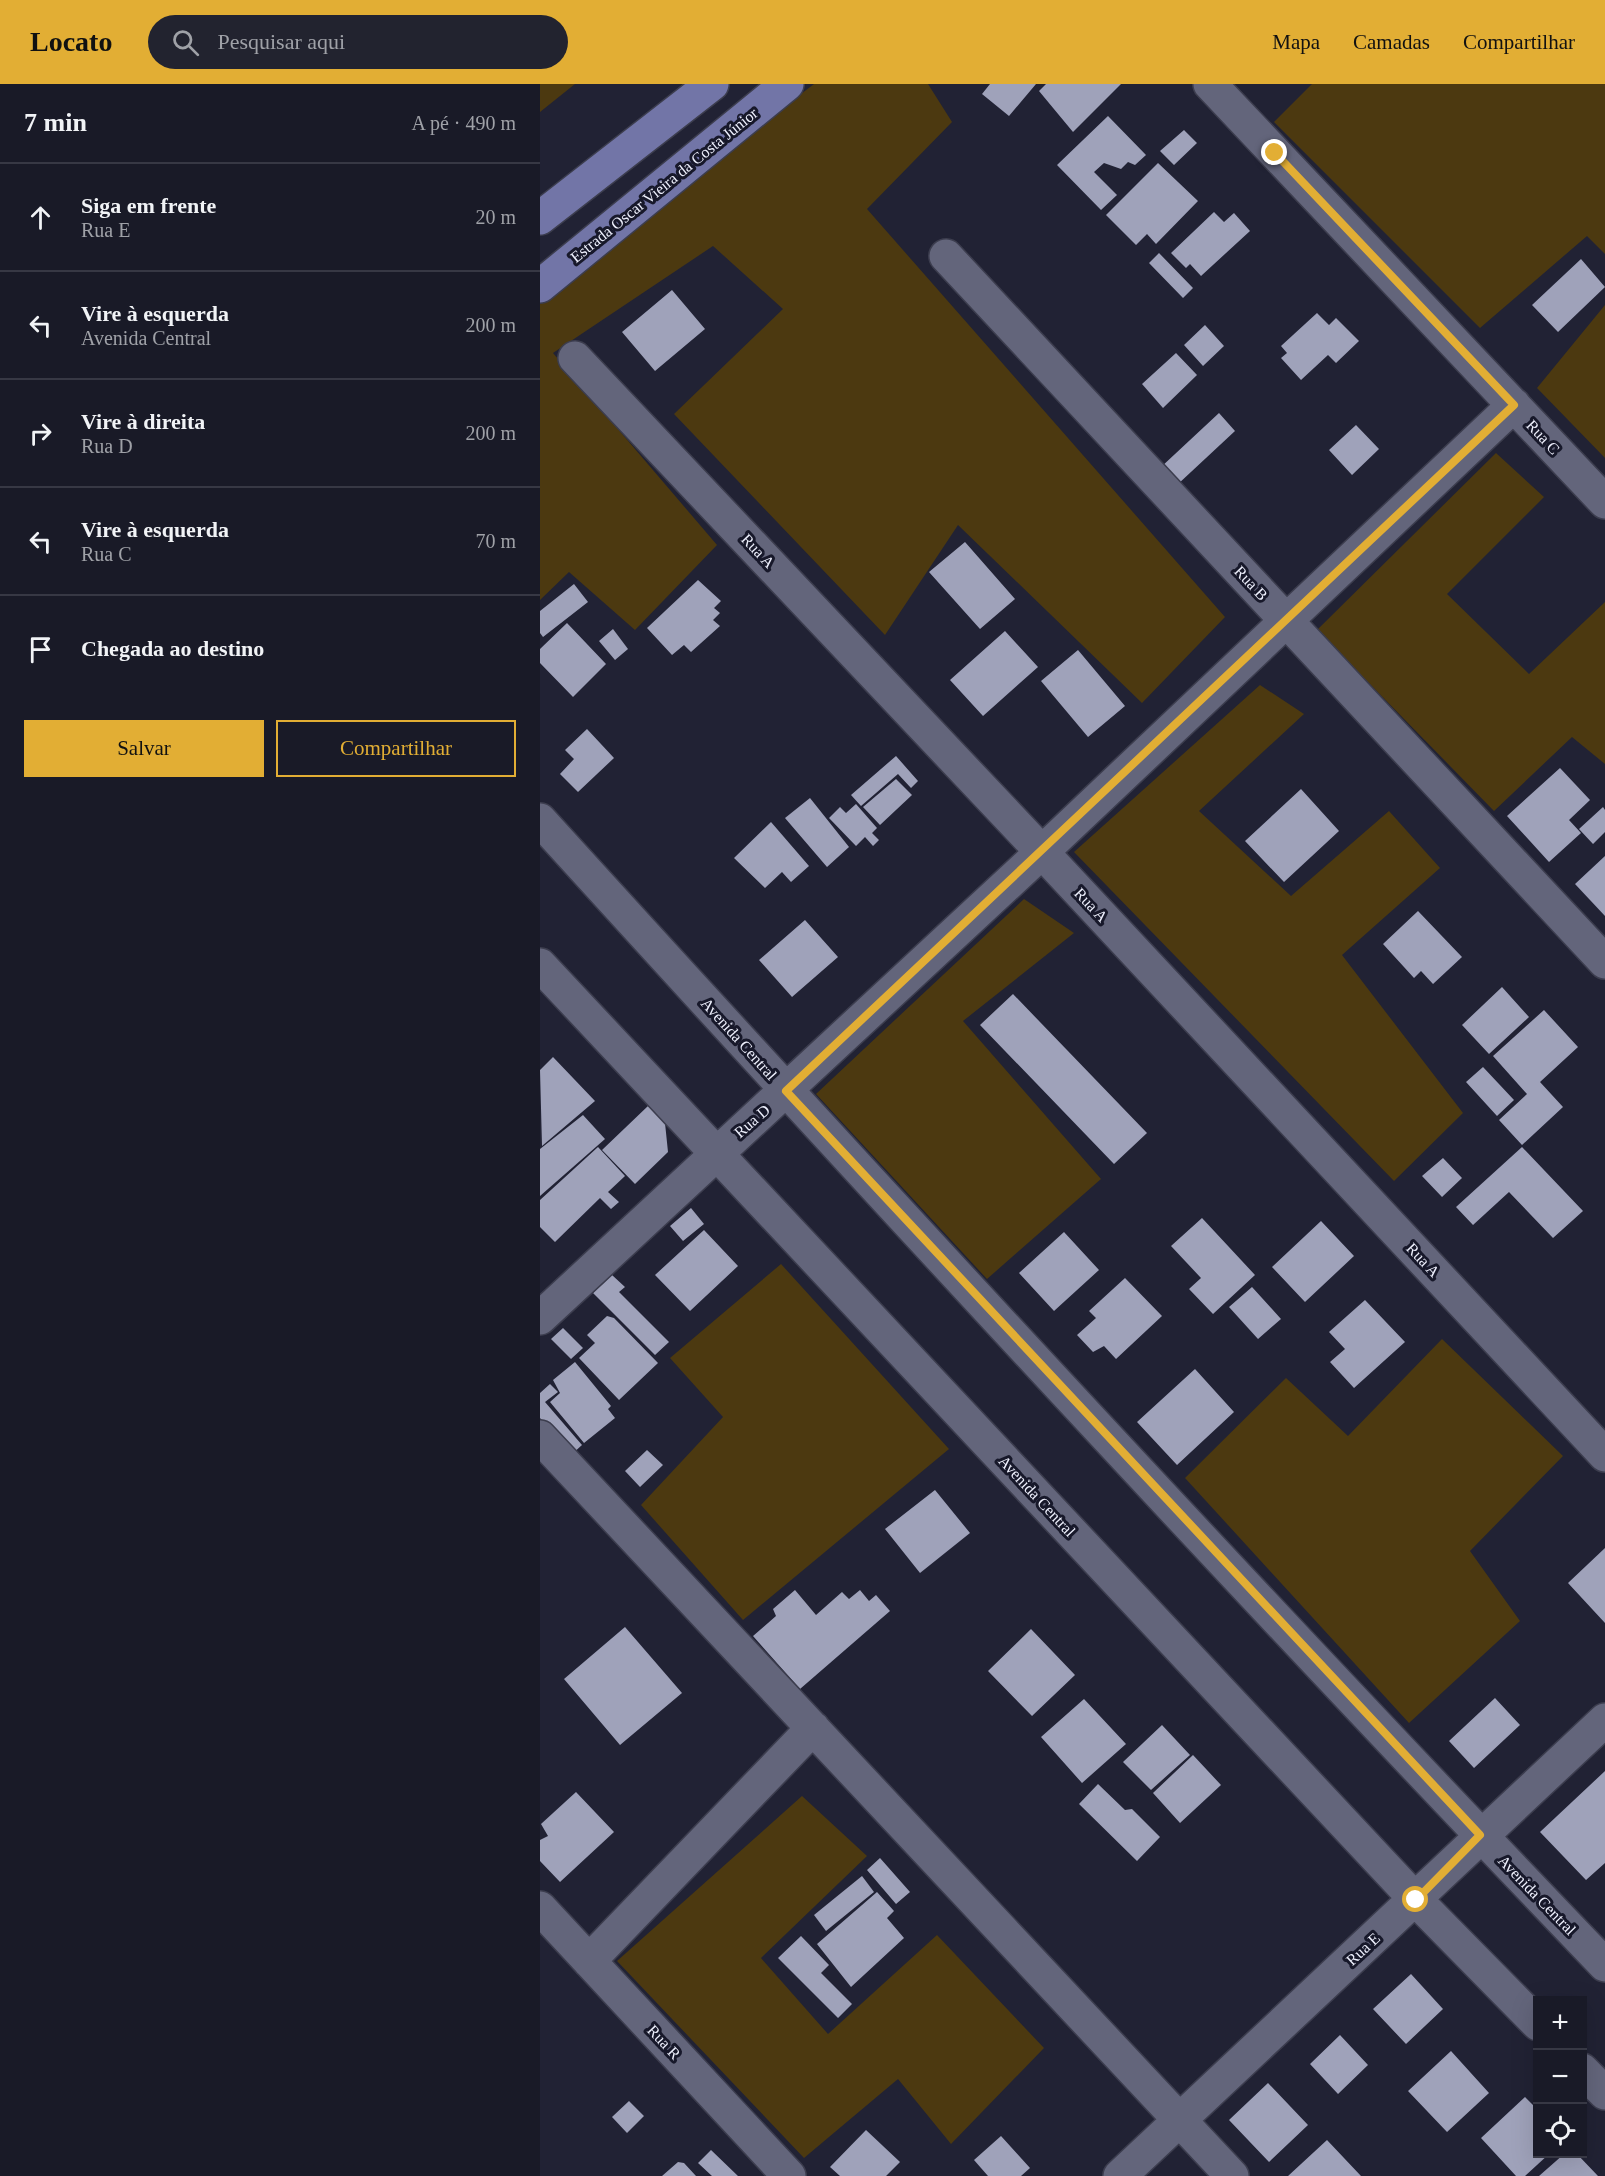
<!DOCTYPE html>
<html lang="pt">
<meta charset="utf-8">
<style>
body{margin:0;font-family:"Times New Roman",serif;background:#22232f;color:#f1f3f6}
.controls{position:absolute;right:18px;bottom:18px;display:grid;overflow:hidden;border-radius:0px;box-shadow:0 6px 24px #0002}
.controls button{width:54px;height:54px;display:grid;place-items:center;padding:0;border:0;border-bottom:2px solid #373844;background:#191a27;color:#f1f3f6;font:30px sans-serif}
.stop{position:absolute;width:18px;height:18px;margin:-14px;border:4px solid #e2ae34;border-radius:50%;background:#fff}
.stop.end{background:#e2ae34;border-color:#fff;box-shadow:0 2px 6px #0008}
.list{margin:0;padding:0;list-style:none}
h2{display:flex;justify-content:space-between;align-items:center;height:78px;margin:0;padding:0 24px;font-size:26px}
h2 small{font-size:20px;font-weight:400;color:#9fa1a7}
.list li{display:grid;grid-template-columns:39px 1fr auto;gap:18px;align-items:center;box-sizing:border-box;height:108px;padding:0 24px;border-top:2px solid #373844}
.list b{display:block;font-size:22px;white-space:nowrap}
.list p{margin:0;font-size:20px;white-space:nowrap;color:#9fa1a7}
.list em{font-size:20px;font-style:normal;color:#9fa1a7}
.actions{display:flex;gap:12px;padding:18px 24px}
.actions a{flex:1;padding:14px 0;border:2px solid #e2ae34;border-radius:0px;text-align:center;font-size:21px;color:#e2ae34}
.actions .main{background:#e2ae34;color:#111}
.icon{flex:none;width:33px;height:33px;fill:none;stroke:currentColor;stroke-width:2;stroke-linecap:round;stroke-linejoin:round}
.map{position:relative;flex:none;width:1065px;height:2092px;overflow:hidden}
header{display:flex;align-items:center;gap:36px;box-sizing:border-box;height:84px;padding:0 30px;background:#e2ae34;color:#111}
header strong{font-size:28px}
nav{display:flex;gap:33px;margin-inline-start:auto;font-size:21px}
.search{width:420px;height:54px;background:#22232f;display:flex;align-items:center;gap:15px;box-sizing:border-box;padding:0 21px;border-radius:33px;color:#9fa1a7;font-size:22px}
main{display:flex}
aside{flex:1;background:#191a27}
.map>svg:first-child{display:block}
.green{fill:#4c3910}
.building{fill:#9fa2ba}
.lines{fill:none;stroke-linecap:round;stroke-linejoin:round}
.street-casing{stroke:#3c3d4e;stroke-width:36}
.primary-casing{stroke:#3c3d4e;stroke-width:36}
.street{stroke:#63657b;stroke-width:33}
.primary{stroke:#7275a7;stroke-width:33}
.route{stroke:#e2ae34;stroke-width:8}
.labels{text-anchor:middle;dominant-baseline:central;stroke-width:6;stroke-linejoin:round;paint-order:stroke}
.street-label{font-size:16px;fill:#eef0fd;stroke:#17182a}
</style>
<header>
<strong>Locato</strong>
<div class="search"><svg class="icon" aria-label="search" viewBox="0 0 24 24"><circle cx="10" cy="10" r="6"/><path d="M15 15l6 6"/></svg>Pesquisar aqui</div>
<nav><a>Mapa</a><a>Camadas</a><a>Compartilhar</a></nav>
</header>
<main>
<aside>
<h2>7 min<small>A pé · 490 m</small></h2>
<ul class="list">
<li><svg class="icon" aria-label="ahead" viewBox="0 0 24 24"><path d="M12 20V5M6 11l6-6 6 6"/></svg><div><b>Siga em frente</b><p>Rua E</p></div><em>20 m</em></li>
<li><svg class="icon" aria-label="left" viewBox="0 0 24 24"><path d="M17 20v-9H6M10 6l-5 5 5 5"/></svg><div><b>Vire à esquerda</b><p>Avenida Central</p></div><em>200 m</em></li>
<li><svg class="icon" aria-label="right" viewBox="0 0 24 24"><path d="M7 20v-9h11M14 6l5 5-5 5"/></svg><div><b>Vire à direita</b><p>Rua D</p></div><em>200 m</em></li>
<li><svg class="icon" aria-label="left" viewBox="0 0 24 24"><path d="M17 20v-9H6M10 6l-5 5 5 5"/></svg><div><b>Vire à esquerda</b><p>Rua C</p></div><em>70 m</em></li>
<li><svg class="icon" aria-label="arrive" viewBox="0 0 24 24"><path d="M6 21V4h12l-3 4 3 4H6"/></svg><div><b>Chegada ao destino</b></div></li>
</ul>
<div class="actions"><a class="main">Salvar</a><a>Compartilhar</a></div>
</aside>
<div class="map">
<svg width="1065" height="2092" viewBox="0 0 1065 2092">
<rect width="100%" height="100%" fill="#212234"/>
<!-- green -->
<path class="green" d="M0,0H35L0,28Z
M274,0H388L412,38L327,125L685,533L602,619L418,441L345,551L134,330L243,225L173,162L13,269L177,461L95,546L29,488L0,516V209Z
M772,0H1065V170L1047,152L940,244L734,38Z
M1065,221V374L997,304Z
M956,369L1004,413L907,510L989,590L1065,518V680L1032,653L954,727L777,546Z
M720,601L764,630L659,727L751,812L849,727L900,784L802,871L923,1029L854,1097L534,768Z
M484,815L534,849L423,937L561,1095L447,1195L276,1010Z
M241,1180L409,1365L203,1536L101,1421L183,1333L130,1274Z
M902,1255L1023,1372L930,1467L980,1537L869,1639L645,1394L746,1294L808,1352Z
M262,1712L327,1772L221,1874L288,1950L397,1851L504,1964L411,2060L358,1995L264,2074L77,1877Z"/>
<!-- building -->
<path class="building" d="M450,0H496L469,32L442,10Z
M506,0H581L533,48L499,7Z
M568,32L606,71L595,81L588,78L581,85L564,79L554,88L577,111L561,126L517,81Z
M644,46L657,59L634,81L620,67Z
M618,79L658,117L616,160L607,150L596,161L566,131Z
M674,128L684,138L694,129L710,147L661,192L650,180L646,184L631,169Z
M619,169L653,204L643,214L609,179Z
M1041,175L1065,203L1018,248L992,221Z
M132,206L165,245L115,287L82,248Z
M777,229L789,241L796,234L819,257L796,279L788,271L761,296L741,274L747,269L741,262Z
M665,241L684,262L663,282L644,261Z
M636,269L657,291L623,324L602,300Z
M679,329L695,347L637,401L620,384Z
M816,341L839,365L812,391L789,366Z
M425,458L475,515L440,545L389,488Z
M158,496L181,517L174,524L180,529L173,536L180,542L151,568L144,561L132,571L107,544Z
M34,500L48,518L3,553L0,549V527Z
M27,539L66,580L33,613L0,579V565Z
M73,545L88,565L75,576L59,557Z
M465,547L498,583L443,632L410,596Z
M538,566L585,622L548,653L501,597Z
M47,645L74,674L38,708L20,690L34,675L25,666Z
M356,672L378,697L371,704L358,690L321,722L311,711Z
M1020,684L1050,716L1029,736L1041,749L1009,778L967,732Z
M356,695L372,711L340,741L323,723Z
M761,705L799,747L744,798L705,757Z
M270,714L309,763L287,783L245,734Z
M316,720L337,744L332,749L339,756L333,762L325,753L316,762L289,734L300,723L306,729Z
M1063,723L1065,726V748L1053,760L1039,745Z
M231,738L269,782L251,798L242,788L225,804L194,774Z
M1065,772V832L1035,800Z
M878,827L922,873L893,900L881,887L874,894L843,860Z
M265,836L298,873L252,913L219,876Z
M962,903L989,933L949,970L922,941Z
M473,910L607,1049L574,1080L440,941Z
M1004,926L1038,963L1000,998L1023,1023L982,1061L959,1036L987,1010L953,972Z
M13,973L55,1017L2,1062L0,986Z
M943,983L974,1016L957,1032L926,998Z
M108,1022L125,1039L128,1068L95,1100L62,1066Z
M43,1031L65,1055L0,1112V1065Z
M58,1063L85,1092L68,1108L79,1118L71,1125L60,1114L15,1158L0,1143V1116Z
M982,1063L1043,1127L1013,1154L969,1108L933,1141L916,1123Z
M903,1074L922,1094L902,1113L882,1092Z
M151,1124L164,1140L143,1157L130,1142Z
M662,1134L715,1191L673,1230L649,1205L661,1194L631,1162Z
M781,1137L814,1172L765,1218L732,1183Z
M164,1146L198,1182L150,1227L115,1191Z
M524,1148L559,1186L514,1227L479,1189Z
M72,1191L85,1203L79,1208L129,1258L115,1271L53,1209Z
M585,1194L622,1232L576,1275L564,1262L553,1268L537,1251L556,1234L549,1227Z
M712,1203L741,1235L718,1255L689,1223Z
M825,1216L865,1258L814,1304L790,1278L805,1265L789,1248Z
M67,1232L74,1234L118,1279L79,1316L39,1274L55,1259L47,1251Z
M23,1244L43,1264L31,1275L11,1255Z
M35,1278L71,1322L68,1325L75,1334L44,1359L10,1318L20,1309L13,1296Z
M655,1285L694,1328L637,1381L597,1338Z
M10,1300L18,1308L5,1318L42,1361L31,1371L0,1334V1309Z
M107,1366L123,1381L100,1403L85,1387Z
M395,1406L430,1449L380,1489L345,1445Z
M1065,1464V1539L1028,1499Z
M255,1506L276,1531L302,1508L309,1515L320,1506L329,1517L336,1511L350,1527L260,1605L213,1552L236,1532L233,1525Z
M85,1543L142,1609L80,1661L24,1595Z
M491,1545L535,1591L492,1632L448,1587Z
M955,1614L980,1641L934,1684L909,1657Z
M544,1615L586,1660L542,1699L501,1653Z
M622,1641L650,1671L611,1706L583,1678Z
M653,1671L681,1701L640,1739L613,1709Z
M1065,1687V1779L1046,1796L1000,1748Z
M558,1700L585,1726L592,1725L620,1753L597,1777L539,1720Z
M36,1708L74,1748L20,1798L0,1777V1756L8,1752L1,1740Z
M340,1774L370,1808L356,1820L327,1786Z
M322,1792L334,1808L286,1847L274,1831Z
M337,1808L354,1827L347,1834L364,1854L311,1903L277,1860Z
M261,1852L289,1881L281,1889L312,1920L298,1934L238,1874Z
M871,1890L903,1925L866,1960L833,1925Z
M800,1951L828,1981L798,2010L770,1980Z
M911,1967L949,2009L907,2048L868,2007Z
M728,1999L768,2041L729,2078L689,2036Z
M985,2013L998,2026V2070H1009L985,2092H976L941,2054Z
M89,2017L104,2032L87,2049L72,2033Z
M326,2046L360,2078L346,2092H300L290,2083Z
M461,2052L490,2084L481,2092H448L434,2076Z
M787,2056L821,2092H748Z
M171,2066L198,2092H172L158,2079Z
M1024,2070H1037L1058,2092H999Z
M138,2078L144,2079L156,2092H122Z"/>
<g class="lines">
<defs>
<path id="street" d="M670,0L1065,418
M406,172L1065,878
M35,274L502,768L1065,1371
M0,736C351,1122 704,1505 1065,1881
M0,881L876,1816L998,1940
M0,1234L502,768L974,321
M0,1353L692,2092
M0,1824L249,2092
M49,1877L273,1644
M1042,1986L1065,2009
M580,2092L1065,1636"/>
<path id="primary" d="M0,134L172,0
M0,202L247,0"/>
</defs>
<!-- street casing -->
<use href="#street" class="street-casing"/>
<!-- primary casing -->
<use href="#primary" class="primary-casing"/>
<!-- street -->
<use href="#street" class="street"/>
<!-- primary -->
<use href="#primary" class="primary"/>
</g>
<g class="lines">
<!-- route -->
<path class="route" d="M735,69L974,321L246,1007L940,1751L876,1816"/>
</g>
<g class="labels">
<!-- street labels -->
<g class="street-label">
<text transform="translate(124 101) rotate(-39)">Estrada Oscar Vieira da Costa Júnior</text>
<text transform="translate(1003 353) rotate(47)">Rua C</text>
<text transform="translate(218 467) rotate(47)">Rua A</text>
<text transform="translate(711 499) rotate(47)">Rua B</text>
<text transform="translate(551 821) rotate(47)">Rua A</text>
<text transform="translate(199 955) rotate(48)">Avenida Central</text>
<text transform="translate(212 1037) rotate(-41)">Rua D</text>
<text transform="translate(883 1176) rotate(47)">Rua A</text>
<text transform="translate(497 1412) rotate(47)">Avenida Central</text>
<text transform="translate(997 1811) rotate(46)">Avenida Central</text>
<text transform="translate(823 1865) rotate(-43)">Rua E</text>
<text transform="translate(124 1958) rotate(47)">Rua R</text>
</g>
</g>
</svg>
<div class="controls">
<button>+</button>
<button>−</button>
<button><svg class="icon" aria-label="locate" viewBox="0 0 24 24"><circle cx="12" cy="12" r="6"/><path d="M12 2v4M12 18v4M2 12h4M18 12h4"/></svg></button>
</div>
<div class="stop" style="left:876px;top:1816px"></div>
<div class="stop end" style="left:735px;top:69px"></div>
</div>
</main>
